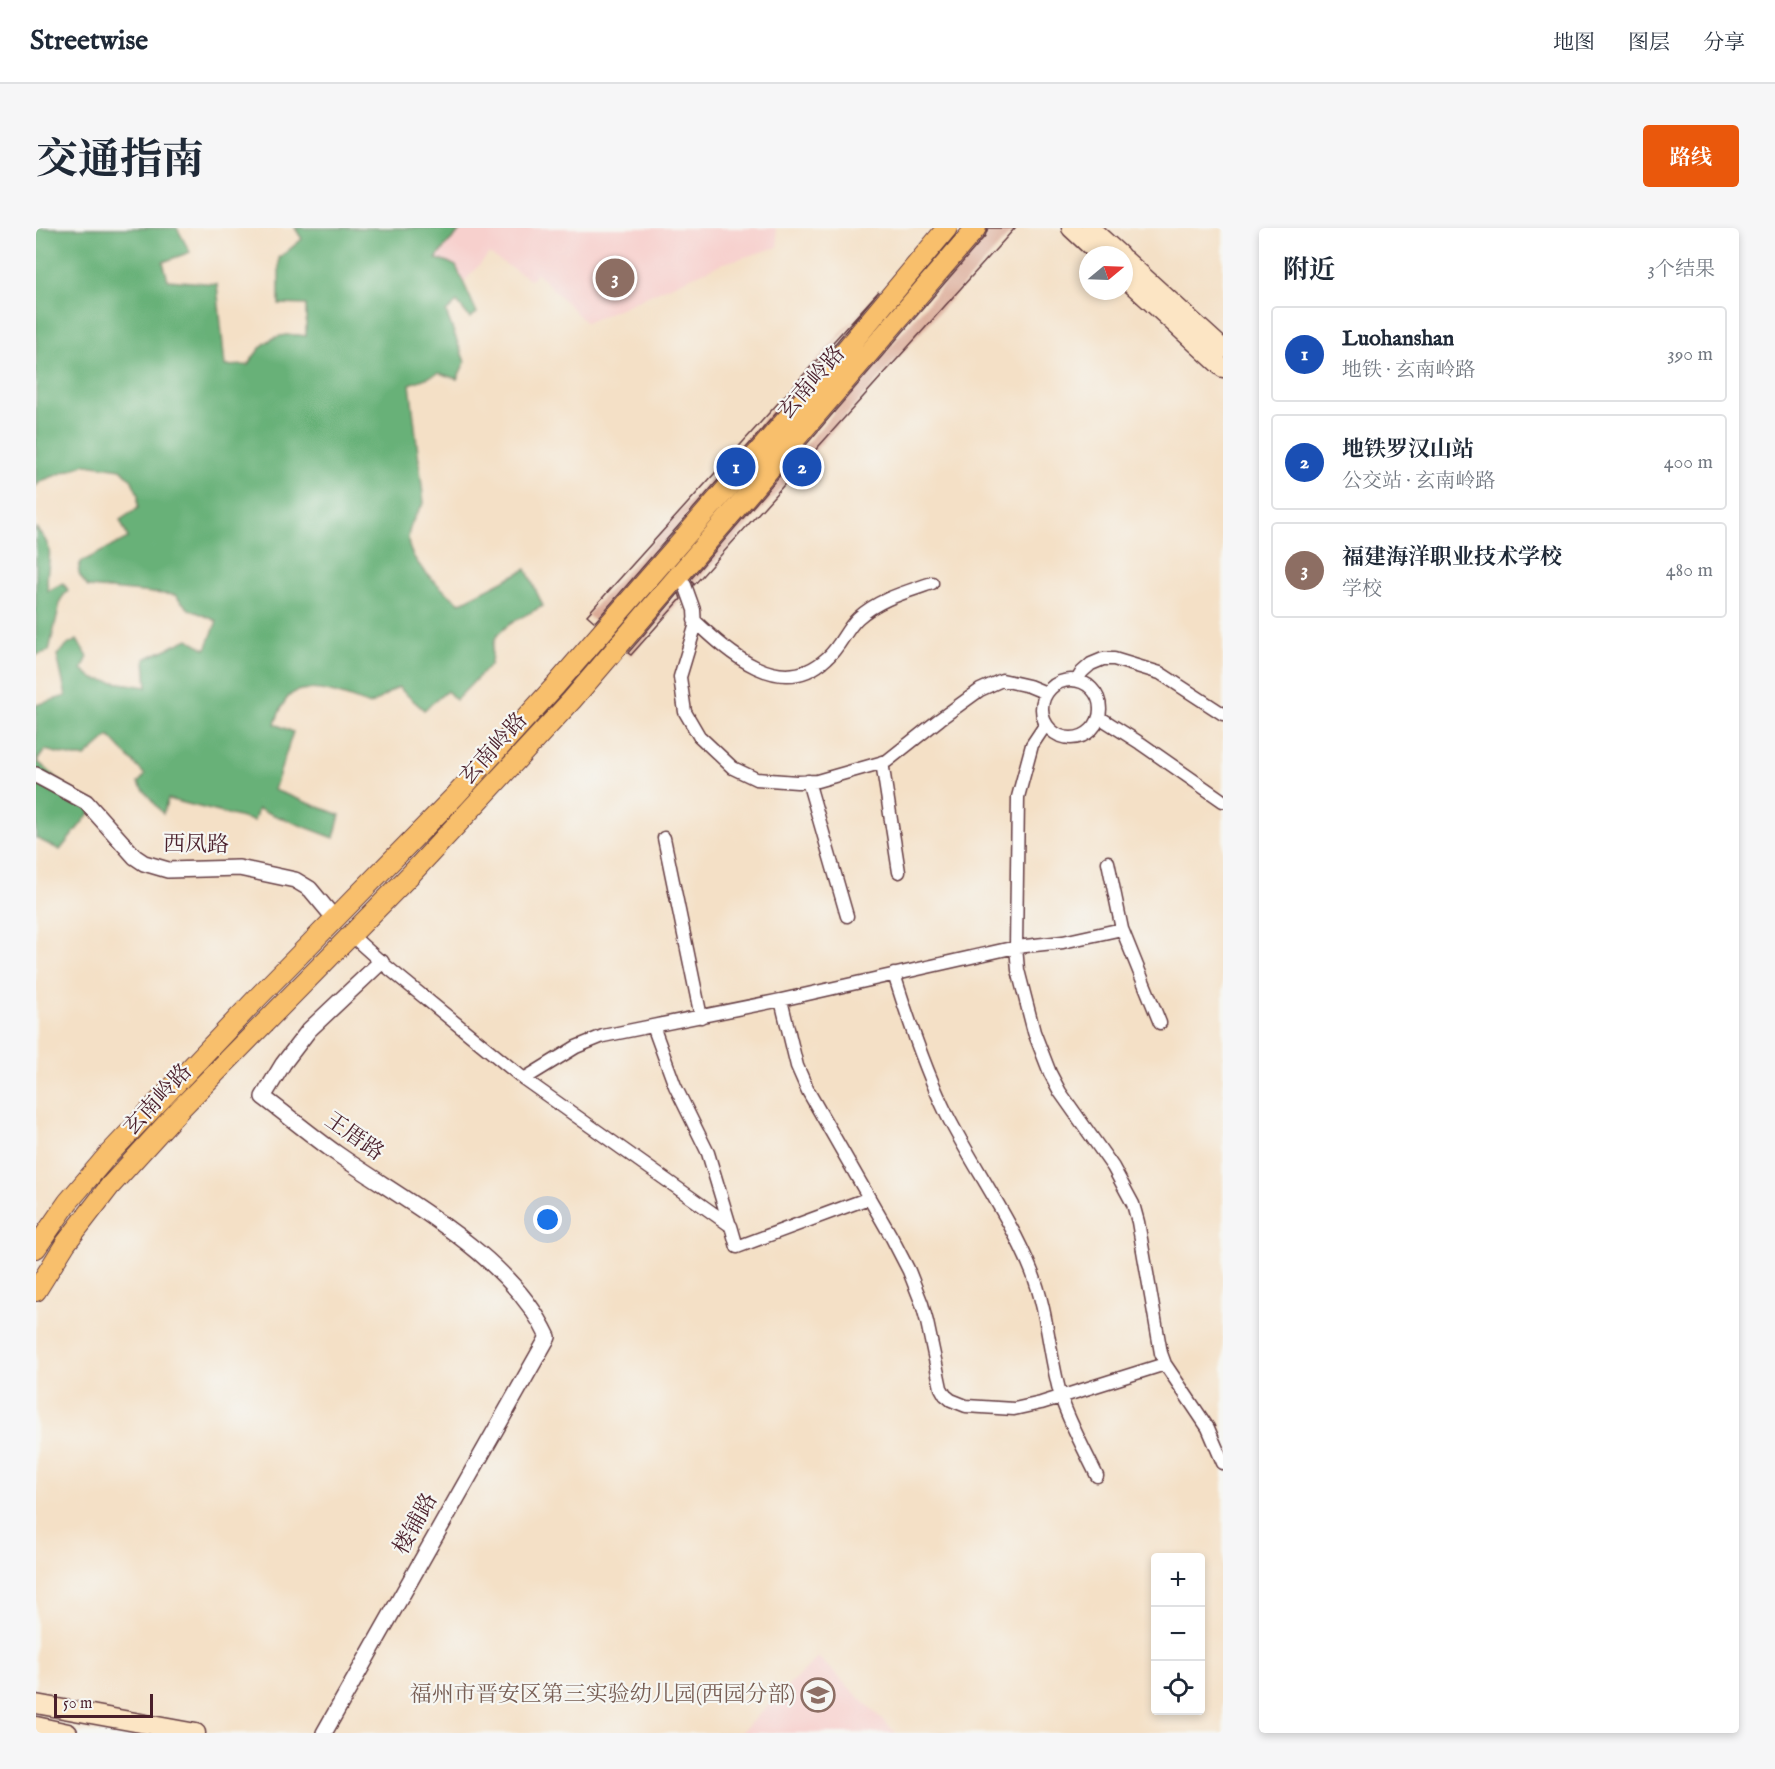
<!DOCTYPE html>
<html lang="zh">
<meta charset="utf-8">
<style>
body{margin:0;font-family:"IM FELL English","Noto Serif SC",serif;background:#f6f6f7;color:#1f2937}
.controls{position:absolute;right:18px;bottom:18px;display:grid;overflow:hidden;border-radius:6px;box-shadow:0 3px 9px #0003}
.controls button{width:54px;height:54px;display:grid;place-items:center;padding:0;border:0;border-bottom:2px solid #e0e1e3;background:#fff;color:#1f2937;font:30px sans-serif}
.compass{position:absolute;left:1043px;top:18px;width:54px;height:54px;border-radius:50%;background:#fff;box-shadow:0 3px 9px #0003;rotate:71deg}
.scale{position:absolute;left:18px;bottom:15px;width:99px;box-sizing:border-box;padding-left:6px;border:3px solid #4a1f2b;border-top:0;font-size:16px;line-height:21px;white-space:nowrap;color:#4a1f2b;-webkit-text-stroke:4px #f6f6f2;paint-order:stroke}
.you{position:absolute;left:512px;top:992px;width:21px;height:21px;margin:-15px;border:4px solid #fff;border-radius:50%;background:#1a73e8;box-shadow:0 0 0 9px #1a73e833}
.badge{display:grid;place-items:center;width:39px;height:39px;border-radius:50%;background:#ea580c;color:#fff;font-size:20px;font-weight:700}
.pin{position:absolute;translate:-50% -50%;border:3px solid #fff;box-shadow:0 2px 6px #0006}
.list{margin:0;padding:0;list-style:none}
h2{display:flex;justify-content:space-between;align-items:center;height:78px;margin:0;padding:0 24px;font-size:26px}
h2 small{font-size:20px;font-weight:400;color:#747a83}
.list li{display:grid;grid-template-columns:39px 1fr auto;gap:18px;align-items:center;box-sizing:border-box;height:96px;margin:0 12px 12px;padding:0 12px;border:2px solid #e0e1e3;border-radius:6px}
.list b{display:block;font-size:22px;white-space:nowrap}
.list p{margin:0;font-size:20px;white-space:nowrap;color:#747a83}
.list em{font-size:20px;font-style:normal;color:#747a83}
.icon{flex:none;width:33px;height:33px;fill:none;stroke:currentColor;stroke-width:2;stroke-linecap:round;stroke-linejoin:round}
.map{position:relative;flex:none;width:1187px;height:1505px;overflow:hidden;border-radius:6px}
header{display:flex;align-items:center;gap:36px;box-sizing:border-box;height:84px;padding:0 30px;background:#fff;border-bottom:2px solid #e0e1e3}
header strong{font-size:28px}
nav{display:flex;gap:33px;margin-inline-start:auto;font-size:21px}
.intro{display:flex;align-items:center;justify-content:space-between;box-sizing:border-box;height:144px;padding:0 36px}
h1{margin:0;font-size:42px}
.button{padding:15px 27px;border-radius:6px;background:#ea580c;color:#fff;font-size:21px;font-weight:700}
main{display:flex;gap:36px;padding:0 36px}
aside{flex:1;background:#fff;border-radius:6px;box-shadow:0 3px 9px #0003}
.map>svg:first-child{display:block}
.built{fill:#f7d0cd}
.forest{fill:#67b178;stroke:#586852;stroke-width:1.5}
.building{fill:#dbaa96}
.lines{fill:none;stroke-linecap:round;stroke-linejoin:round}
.minor-casing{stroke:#643c42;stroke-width:15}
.tertiary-casing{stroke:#643c42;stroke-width:18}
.secondary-casing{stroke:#643c42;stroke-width:21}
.primary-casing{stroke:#643c42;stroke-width:22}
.minor{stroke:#fff;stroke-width:12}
.tertiary{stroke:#fff;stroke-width:15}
.secondary{stroke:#fce5c4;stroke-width:18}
.primary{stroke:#f8bf6c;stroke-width:20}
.labels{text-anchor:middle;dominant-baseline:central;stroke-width:4.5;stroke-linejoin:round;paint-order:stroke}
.street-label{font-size:22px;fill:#4a1f2b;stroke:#f6f6f2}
.education-label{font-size:22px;fill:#785e54;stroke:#f6f6f2;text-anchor:end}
</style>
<header>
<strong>Streetwise</strong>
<nav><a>地图</a><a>图层</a><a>分享</a></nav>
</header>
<div class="intro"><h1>交通指南</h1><a class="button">路线</a></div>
<main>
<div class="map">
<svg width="1187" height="1505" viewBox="0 0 1187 1505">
<rect width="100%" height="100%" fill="#f6f6f2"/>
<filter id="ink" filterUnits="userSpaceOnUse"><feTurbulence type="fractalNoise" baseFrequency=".0167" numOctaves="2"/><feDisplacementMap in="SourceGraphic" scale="12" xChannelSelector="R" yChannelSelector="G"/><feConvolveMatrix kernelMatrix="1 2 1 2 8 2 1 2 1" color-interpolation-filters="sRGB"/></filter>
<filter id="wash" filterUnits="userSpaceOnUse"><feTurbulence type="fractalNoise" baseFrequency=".008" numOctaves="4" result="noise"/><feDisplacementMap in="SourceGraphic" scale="24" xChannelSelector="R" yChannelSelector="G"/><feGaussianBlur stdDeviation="1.35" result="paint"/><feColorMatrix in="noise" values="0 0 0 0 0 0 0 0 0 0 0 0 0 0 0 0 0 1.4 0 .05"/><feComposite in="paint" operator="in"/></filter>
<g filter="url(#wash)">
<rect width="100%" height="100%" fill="#f4e0c6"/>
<!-- built -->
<path class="built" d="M427,0H740L742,19L685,36L550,95L501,45L495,52L453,26L428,54L420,38L400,32L411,16Z
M782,1429L860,1505H704Z"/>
<!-- forest -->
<path class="forest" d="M0,0H141L154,24L127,34L132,52L181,56L189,138L212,137C227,112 240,103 270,108V77L243,76V30L266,11L259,0H427L411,16L400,31L410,33L420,38L441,85L434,90L421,74L410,84L429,134L421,151L403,145L374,156L388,275C364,307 368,323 395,350C404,359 413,368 424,375L490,341L507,378C494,385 461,399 458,414C455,421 457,429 454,437L420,472L411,463L388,482L362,459L334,477C316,470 277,455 259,464C248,469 243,485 239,496L257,504L238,562L304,587L298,610L222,581L218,593L132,571L127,586L102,555L109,547L73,508L49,529H38L9,522L1,533L57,581L24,622L0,610V477L30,468L21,427L33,416L41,412L52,429L46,441L58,451L111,459L109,431L152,411L170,421L181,393L153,381L139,367L52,359C45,350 39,345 45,334L92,310L84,292L102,280V266L95,251L85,241L50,236L5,253L0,258Z
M0,300C25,327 7,332 12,363L27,355L32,362L25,371L13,423L0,427Z"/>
<g id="blocks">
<!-- building -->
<path class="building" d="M952,0H979L658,357L655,351L949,8Z
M843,63L768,153L559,394L551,387Z
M643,365L645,371L595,427L592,425Z"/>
</g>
</g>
<g filter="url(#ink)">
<use href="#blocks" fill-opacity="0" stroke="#643c42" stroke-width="1.5"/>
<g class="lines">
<defs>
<path id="minor" d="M649,357L658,382L659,399L644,449L649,484L663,508L697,540L720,551L761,554L781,553L851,533L904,491L944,462L966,452L993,458L1010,465
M658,392C693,425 745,473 791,430C804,419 810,401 822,390C843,371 870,364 896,355
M1006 481a29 29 0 1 1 58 0a29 29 0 1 1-58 0Z
M1041,452L1046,444L1055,436L1067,431H1078L1124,445L1187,486
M1063,489L1104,515L1187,573
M1010,496L996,517L982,569L980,719L982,742L998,804L1014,845L1024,864L1077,939L1097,976L1102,994L1125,1125L1129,1136L1172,1200L1187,1235
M846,534L863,644
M772,553L811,688
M628,610L665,789
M1072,634L1086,701L1124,795
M315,707L345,734L488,851L695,998L701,1019L833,970
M858,746C873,794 889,842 911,887C938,940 974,989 996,1044C1012,1084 1013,1128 1025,1169C1033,1194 1049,1223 1061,1248
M745,772L761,838L772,863L856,1010L873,1043L886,1076L891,1094L905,1160L909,1167L915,1172L930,1178L978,1181L1005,1175L1129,1136
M617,798L639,858L672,925L694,998
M488,851L540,819L567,808L745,772L980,719L1027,714L1086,701"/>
<path id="tertiary" d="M0,547L50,574L99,629L108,635L132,642L203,640L259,652L274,661L299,691
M288,1505L512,1109C474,1027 371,975 300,925C275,907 251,887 227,869L247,836L273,802L345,734"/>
<path id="secondary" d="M1035,0L1064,27
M1054,0L1084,27
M1088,31L1187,121
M1088,49L1187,140
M0,1476L160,1505
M0,1498L32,1505"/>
<path id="primary" d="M0,1020L32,974L71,928L223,768L419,568L520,457L777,161L911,0
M0,1063L30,1015L74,958L145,880L376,645L536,472L940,0"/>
</defs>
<!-- minor casing -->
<use href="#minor" class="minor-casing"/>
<!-- tertiary casing -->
<use href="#tertiary" class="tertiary-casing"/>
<!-- secondary casing -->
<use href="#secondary" class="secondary-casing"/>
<!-- primary casing -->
<use href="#primary" class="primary-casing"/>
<!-- minor -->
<use href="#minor" class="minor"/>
<!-- tertiary -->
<use href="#tertiary" class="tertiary"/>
<!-- secondary -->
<use href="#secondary" class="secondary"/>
<!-- primary -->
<use href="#primary" class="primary"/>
</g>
</g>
<!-- icons -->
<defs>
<symbol id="school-ring" viewBox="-11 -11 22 22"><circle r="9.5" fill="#f6f6f2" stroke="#8d6e63" stroke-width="1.5"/><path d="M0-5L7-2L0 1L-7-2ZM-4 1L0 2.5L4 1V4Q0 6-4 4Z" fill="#8d6e63"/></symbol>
</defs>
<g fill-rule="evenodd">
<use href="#school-ring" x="763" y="1448" width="38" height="38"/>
</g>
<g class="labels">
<!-- street labels -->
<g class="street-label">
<text transform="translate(776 155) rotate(-49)">玄南岭路</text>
<text transform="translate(458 521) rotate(-48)">玄南岭路</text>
<text transform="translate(160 617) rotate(1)">西凤路</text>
<text transform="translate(122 872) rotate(-47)">玄南岭路</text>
<text transform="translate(318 909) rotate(35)">王厝路</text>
<text transform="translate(380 1296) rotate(-61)">楼铺路</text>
</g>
<!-- education labels -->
<g class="education-label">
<text x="759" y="1467">福州市晋安区第三实验幼儿园(西园分部)</text>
</g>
</g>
</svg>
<div class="controls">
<button>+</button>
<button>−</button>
<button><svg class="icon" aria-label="locate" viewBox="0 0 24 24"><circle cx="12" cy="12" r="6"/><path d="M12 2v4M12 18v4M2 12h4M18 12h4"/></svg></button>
</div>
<svg class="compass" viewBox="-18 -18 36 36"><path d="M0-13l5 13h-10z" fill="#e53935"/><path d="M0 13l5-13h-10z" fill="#747a83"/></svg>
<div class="scale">50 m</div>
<div class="you"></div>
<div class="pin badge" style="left:700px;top:239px;background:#1a4fb4">1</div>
<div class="pin badge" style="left:766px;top:239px;background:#1a4fb4">2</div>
<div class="pin badge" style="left:579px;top:50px;background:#8d6e63">3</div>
</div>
<aside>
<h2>附近<small>3个结果</small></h2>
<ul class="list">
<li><span class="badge" style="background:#1a4fb4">1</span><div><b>Luohanshan</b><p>地铁 · 玄南岭路</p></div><em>390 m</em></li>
<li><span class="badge" style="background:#1a4fb4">2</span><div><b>地铁罗汉山站</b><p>公交站 · 玄南岭路</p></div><em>400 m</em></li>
<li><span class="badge" style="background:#8d6e63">3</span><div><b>福建海洋职业技术学校</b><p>学校</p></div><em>480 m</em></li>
</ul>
</aside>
</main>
